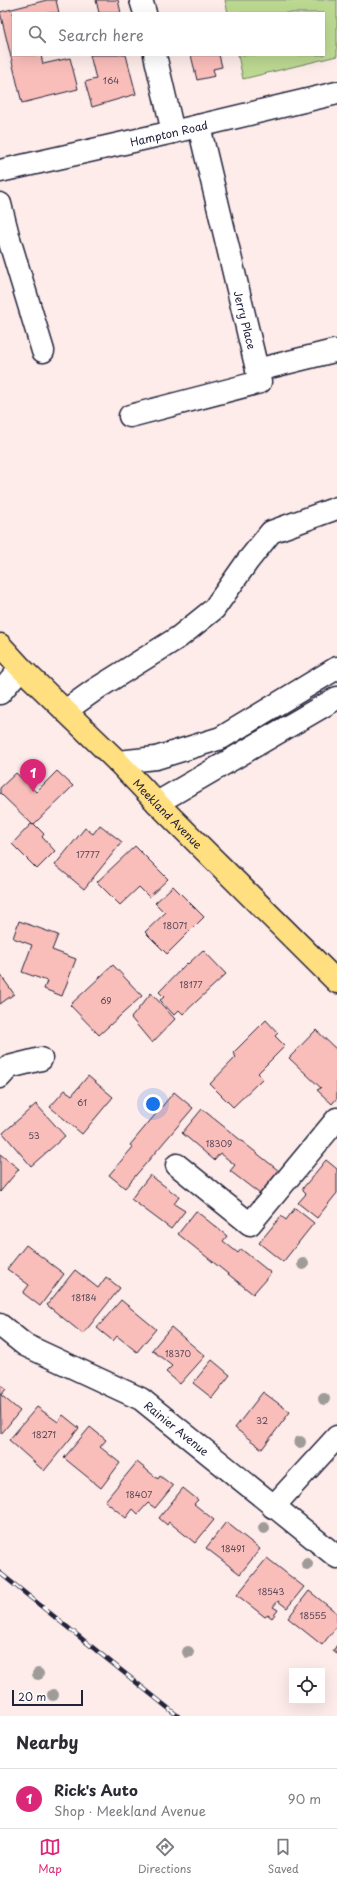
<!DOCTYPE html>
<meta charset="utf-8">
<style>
body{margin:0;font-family:"Playpen Sans",sans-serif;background:#f2f2f3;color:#2b2b33}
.controls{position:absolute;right:12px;bottom:12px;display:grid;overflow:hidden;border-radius:0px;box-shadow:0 4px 16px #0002}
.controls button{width:36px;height:36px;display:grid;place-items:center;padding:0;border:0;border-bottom:1px solid #e1e1e2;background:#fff;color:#2b2b33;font:20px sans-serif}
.scale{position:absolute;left:12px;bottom:10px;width:71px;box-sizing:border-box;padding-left:4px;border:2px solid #22223b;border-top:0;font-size:11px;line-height:14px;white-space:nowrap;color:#22223b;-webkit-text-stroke:3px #fff;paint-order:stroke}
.you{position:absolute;left:153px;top:1104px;width:14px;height:14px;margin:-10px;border:3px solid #fff;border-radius:50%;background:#1a73e8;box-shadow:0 0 0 6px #1a73e833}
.badge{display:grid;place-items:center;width:26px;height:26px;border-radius:50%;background:#db2777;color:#fff;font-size:13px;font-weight:700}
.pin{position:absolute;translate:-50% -33px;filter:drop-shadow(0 1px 2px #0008)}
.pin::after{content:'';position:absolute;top:21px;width:14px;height:12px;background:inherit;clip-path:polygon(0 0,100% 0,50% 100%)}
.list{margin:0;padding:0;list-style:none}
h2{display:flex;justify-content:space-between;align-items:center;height:52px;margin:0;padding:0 16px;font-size:17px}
h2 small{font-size:13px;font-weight:400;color:#7c7c81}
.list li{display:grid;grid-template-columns:26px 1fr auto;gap:12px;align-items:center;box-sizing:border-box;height:60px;padding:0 16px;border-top:1px solid #e1e1e2}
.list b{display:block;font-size:15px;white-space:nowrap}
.list p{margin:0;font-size:13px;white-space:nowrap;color:#7c7c81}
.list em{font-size:13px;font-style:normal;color:#7c7c81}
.icon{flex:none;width:22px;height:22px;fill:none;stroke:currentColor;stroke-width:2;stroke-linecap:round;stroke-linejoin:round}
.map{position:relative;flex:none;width:337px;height:1716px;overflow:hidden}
.search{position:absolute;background:#fff;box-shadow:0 4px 16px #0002;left:12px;right:12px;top:12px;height:44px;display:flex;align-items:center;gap:10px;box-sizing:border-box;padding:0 14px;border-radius:0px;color:#7c7c81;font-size:15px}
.sheet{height:112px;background:#fff}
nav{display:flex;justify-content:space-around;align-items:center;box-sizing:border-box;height:56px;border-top:1px solid #e1e1e2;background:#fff;font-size:11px;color:#7c7c81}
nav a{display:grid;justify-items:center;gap:2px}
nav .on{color:#db2777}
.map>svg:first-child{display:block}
.green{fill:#bcd991;stroke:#6f7e66}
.building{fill:#fabeba;stroke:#22223b}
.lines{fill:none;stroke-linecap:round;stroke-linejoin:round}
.minor-casing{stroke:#22223b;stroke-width:25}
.major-casing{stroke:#22223b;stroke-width:25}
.minor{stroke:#fff;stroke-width:22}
.major{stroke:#ffdf80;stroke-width:22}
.rail-casing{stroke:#22223b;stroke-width:4.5}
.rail{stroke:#fff;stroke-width:3;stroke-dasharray:9;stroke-linecap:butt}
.tree{fill:#9e9b98}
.labels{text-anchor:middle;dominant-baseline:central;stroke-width:3;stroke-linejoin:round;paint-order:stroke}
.number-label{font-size:9px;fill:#58495b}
.street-label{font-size:11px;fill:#22223b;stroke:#fff}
</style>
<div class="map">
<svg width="337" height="1716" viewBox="0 0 337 1716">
<rect width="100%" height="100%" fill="#feecea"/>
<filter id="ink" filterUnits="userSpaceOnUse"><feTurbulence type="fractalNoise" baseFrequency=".025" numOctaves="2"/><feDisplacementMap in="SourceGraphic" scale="8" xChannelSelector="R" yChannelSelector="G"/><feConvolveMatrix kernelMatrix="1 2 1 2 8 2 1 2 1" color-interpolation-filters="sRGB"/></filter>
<g filter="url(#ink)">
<!-- green -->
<path class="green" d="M225,0H337V56L243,79L238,55H324V13H228Z"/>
<!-- building -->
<path class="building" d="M47,0H56L59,13H13V55H41L43,64L70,58L78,89L22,103L0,12Z
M96,0H118L121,13H99Z
M90,55H126L136,94L92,107L85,82L96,79Z
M191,55H219L222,67L213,69L215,76L197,80Z
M57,771L73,786L33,825L0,793V788L16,773L36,792Z
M31,824L33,825L34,824L44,834L42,837L55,851L37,869L12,844Z
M100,825L122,842L84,889L55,865L85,828L93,834Z
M135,846L168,879L149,897L139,887L120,905L97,882Z
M173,886L204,917L167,954L145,932L165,913L155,903Z
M19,921L58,935L52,950L76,959L62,996L44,989L47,981L22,972L32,945L13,938Z
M203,950L226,974L183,1014L179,1010L174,1015L160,1000L164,997L159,992L187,963L188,964Z
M113,965L142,996L99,1035L70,1005Z
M0,974L14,994L0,1004Z
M151,993L175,1019L152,1043L131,1018Z
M266,1020L278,1033L275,1036L285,1046L258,1073L263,1078L233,1107L210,1084L236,1057L233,1053Z
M316,1030L337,1050V1098L332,1104L317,1090L321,1088L289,1058Z
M88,1076L113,1097L82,1134L50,1107L65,1090L72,1095Z
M174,1092L193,1108L125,1188L109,1175L133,1147L130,1145Z
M36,1104L65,1136L31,1166L3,1133Z
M202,1109L279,1171L260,1194L230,1171L235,1165L220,1153L214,1160L182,1133Z
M0,1154L19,1169L0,1192Z
M326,1160L337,1169V1193L317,1218L298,1203L306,1194L303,1191V1188Z
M150,1175L179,1197L174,1204L185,1211L171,1229L131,1199Z
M295,1208L314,1223L283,1262L259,1243L281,1216L286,1220Z
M196,1211L227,1236L223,1241L238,1253L241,1249L271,1273L253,1294L178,1234Z
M26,1245L64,1274L40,1306L23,1293L29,1285L7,1269Z
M75,1270L98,1288L106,1277L120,1288L83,1334L47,1305Z
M121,1300L156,1329L137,1352L117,1336L113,1341L97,1328Z
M171,1327L205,1356L180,1384L166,1372L172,1366L152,1350Z
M212,1360L230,1375L212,1398L193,1383Z
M0,1384L6,1389L1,1395L20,1411L1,1434Z
M263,1392L290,1412L262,1449L235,1428Z
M37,1407L58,1422L63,1415L79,1428L44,1471L9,1440Z
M90,1427L106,1440L100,1447L120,1463L101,1488L64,1458Z
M137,1462L158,1479L160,1476L173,1486L155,1508L148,1503L138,1514L133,1509L126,1518L105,1501Z
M183,1488L198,1500L194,1504L214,1520L195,1543L169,1522L167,1525L159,1518Z
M226,1522L260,1549L240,1574L206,1548Z
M267,1558L304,1587L287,1608L278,1601L273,1607L278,1610L272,1618L268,1615L265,1617L237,1595Z
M309,1591L337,1613V1626L322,1645L288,1618Z
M337,1645V1654L333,1651Z"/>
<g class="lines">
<defs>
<g id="minor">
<path d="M141,0L145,13"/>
<path d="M155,55L173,132"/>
<path id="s1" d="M0,171L173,132L337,93"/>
<path d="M0,204L9,239L43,351"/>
<path d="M257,370L334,351"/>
<path d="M130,416L260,382L199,126"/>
<path d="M0,693L21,668"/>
<path d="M65,711L96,689L179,637L214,609L247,562L271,532L337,508"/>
<path d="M118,762L156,758L221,738L337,668"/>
<path d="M157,803L337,698"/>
<path d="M0,1077L9,1067L41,1059"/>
<path d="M177,1165L250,1224L337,1119"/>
<path id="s2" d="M0,1325L25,1345L141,1399L337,1557"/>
<path d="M273,1507L337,1437"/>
</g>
<g id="major">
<path id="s3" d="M0,645L21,668L118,762L157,803L337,982"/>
</g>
</defs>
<!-- minor casing -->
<use href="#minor" class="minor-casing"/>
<!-- major casing -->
<use href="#major" class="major-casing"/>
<!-- minor -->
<use href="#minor" class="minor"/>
<!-- major -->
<use href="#major" class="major"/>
<defs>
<path id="rail" d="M0,1573L178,1716"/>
</defs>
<!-- rail casing -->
<use href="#rail" class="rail-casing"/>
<!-- rail -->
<use href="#rail" class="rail"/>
</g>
<!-- trees -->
<g class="tree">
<circle cx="303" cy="1264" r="6"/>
<circle cx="324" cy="1399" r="6"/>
<circle cx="300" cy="1442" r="6"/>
<circle cx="264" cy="1528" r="6"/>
<circle cx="307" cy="1564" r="6"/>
<circle cx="188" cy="1652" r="6"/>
<circle cx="38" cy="1674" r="6"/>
<circle cx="53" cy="1695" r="6"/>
</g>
</g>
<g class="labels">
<!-- number labels -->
<g class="number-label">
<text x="111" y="80">164</text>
<text x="88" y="854">17777</text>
<text x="175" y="925">18071</text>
<text x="191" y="984">18177</text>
<text x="106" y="1000">69</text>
<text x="82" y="1102">61</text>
<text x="34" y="1135">53</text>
<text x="219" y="1143">18309</text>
<text x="84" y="1297">18184</text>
<text x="178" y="1353">18370</text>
<text x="262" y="1420">32</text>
<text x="44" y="1434">18271</text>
<text x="139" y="1494">18407</text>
<text x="233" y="1548">18491</text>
<text x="271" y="1591">18543</text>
<text x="313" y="1615">18555</text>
</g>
<!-- street labels -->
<g class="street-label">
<text stroke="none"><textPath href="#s1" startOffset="173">Hampton Road</textPath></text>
<text transform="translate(245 320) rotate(76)">Jerry Place</text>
<text stroke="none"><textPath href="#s3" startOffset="238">Meekland Avenue</textPath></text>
<text stroke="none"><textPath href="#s2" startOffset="206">Rainier Avenue</textPath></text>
</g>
</g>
</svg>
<div class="controls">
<button><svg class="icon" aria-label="locate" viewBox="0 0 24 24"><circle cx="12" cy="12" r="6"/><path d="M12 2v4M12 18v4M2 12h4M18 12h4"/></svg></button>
</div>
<div class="scale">20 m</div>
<div class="you"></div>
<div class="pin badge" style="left:33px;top:792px">1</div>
<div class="search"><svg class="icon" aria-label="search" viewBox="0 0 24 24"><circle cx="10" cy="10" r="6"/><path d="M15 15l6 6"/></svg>Search here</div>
</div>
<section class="sheet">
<h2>Nearby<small></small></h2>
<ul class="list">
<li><span class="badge">1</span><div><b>Rick's Auto</b><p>Shop · Meekland Avenue</p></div><em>90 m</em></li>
</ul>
</section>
<nav>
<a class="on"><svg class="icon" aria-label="map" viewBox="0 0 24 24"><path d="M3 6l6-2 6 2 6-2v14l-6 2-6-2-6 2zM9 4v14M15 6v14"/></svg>Map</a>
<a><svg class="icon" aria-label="directions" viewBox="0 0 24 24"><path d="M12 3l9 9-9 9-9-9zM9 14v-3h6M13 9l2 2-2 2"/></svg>Directions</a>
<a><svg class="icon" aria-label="saved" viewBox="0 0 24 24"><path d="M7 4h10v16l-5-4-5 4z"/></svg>Saved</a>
</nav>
